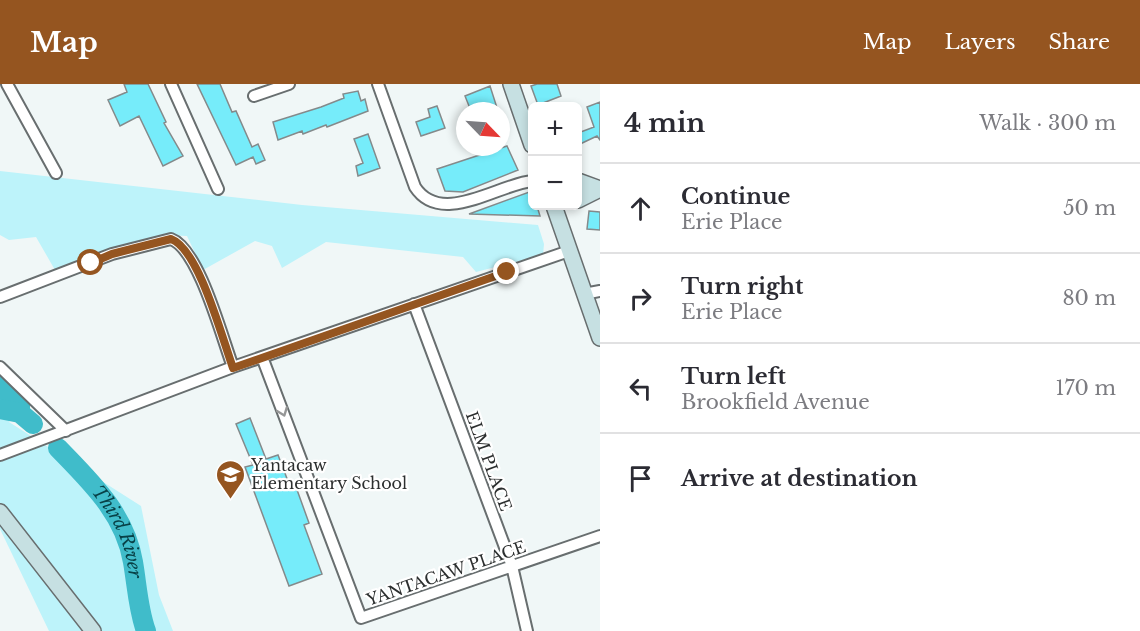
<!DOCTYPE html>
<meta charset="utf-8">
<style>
body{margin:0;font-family:"Libre Baskerville",serif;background:#f2f2f3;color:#2b2b33}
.controls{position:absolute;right:18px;top:18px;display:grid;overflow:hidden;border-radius:9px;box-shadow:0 3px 9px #0003}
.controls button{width:54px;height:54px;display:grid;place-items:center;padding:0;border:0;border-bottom:2px solid #e1e1e2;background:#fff;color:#2b2b33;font:30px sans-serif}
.compass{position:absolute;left:456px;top:18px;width:54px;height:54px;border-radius:50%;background:#fff;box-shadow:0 3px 9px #0003;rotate:115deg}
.stop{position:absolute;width:18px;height:18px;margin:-14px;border:4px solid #955520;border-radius:50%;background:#fff}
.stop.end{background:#955520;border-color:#fff;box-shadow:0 2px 6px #0008}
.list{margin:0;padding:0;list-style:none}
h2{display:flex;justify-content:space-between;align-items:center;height:78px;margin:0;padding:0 24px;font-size:26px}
h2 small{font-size:20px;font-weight:400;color:#7c7c81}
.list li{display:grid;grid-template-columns:39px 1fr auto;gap:18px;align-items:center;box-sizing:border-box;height:90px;padding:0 24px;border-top:2px solid #e1e1e2}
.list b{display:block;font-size:22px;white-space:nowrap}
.list p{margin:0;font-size:20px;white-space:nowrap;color:#7c7c81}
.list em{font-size:20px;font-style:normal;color:#7c7c81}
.icon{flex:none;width:33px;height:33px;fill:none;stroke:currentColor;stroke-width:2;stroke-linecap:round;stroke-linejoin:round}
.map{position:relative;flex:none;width:600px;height:547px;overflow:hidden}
header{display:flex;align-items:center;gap:36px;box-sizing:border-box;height:84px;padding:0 30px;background:#955520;color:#fff}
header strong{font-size:28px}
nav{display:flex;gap:33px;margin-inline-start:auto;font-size:21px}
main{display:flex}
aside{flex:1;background:#fff}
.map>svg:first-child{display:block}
.green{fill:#bdf3fa}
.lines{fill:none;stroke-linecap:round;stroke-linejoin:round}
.river{stroke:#40bcca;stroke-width:20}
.building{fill:#76ecfa;stroke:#848a8b;stroke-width:1.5}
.street-casing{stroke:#686e6f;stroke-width:14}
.secondary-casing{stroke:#686e6f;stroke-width:18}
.street{stroke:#fff;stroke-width:10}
.secondary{stroke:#c6e0e2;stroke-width:15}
.oneway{stroke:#969797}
.route{stroke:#955520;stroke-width:8}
.labels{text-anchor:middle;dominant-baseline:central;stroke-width:4.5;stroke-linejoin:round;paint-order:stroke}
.street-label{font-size:16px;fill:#2c2f2f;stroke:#fff}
.poi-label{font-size:16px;fill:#2c2f2f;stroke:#fff;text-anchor:start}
.water-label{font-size:18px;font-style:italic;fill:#084147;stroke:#fff}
</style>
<header>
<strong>Map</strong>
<nav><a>Map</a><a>Layers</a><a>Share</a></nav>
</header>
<main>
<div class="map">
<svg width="600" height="547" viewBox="0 0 600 547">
<rect width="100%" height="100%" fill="#f0f7f7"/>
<!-- green -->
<path class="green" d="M0,87L302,121L538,141L544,160L543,171L476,188L463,173L326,158L282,184L272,162L255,157L203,186L187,152L166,151L55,186L36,153L9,156L0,151Z
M0,302L19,323L9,338L141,422L159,511L173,547H49L0,445Z"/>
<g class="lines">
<!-- river -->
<g class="river">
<path d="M0,301L20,321V329"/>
<path d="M0,325L20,329L33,340"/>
<path id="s1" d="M58,364C91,398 125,430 133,478C137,501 138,525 146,547"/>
</g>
</g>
<!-- building -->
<path class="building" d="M124,0H148L166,38L164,39L183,72L163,82L139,32L120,42L108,16L127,8Z
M197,0H220L232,28L236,27L252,63L258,60L265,76L256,80L253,73L236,81Z
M537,0H557L561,12L538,21L531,2Z
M490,2L498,27H471L465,12Z
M358,7L361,17L365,15L368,27L327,43L326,41L303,50L302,47L278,56L273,38L321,23L344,14L343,10Z
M600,18V56L597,52L578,61V49L594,43L587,23Z
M437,22L445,44L421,52L416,38L430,33L428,25Z
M368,50L380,84L358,92L356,82L363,79L354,55Z
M507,62L518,86L463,108L445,107L437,85Z
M532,107V122H537L540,132L469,130Z
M589,127L600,128V146L587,145Z
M250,334L266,375L278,371L291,405L296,403L309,439L304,441L322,490L289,502L245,383L253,381L236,340Z"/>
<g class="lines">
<defs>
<path id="street" d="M7,0L56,89
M171,0L218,105
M378,0L415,103C441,143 499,100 532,97
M254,12L289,0
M584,210L600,207
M0,213L112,170L171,155C199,165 222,254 233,283
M414,220L512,482L527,547
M262,273L361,534L600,452
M0,283L66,347
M0,371L233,283L569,167"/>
<path id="secondary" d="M511,0L532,61
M578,97L600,105
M578,116L600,105
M554,122L600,254
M0,428L93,547"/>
</defs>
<!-- street casing -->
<use href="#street" class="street-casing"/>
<!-- secondary casing -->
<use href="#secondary" class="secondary-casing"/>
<!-- street -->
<use href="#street" class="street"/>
<!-- secondary -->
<use href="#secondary" class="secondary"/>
</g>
<!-- one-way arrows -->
<defs><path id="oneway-chevron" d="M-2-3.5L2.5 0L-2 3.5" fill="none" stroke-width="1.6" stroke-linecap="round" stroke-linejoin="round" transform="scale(1.5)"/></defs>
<use class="oneway" href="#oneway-chevron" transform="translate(283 328) rotate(69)"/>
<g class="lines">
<!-- route -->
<path class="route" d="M91,179L112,170L171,155C199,165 222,254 233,284L507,188"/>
</g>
<!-- icons -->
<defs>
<symbol id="school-pin" viewBox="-11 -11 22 30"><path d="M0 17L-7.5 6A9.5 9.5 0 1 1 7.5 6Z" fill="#955520" stroke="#fff"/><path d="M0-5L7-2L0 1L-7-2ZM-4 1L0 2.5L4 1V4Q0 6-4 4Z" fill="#fff"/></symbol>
</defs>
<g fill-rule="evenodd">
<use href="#school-pin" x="214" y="374" width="33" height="45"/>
</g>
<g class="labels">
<!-- street labels -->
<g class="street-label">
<text transform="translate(489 377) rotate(70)">ELM PLACE</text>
<text transform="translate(446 489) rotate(-19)">YANTACAW PLACE</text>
</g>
<!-- poi labels -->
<g class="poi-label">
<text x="251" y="381">Yantacaw<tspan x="251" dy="18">Elementary School</tspan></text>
</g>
<!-- water labels -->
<g class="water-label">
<text stroke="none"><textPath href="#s1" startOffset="105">Third River</textPath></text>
</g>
</g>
</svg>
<div class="controls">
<button>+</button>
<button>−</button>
</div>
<svg class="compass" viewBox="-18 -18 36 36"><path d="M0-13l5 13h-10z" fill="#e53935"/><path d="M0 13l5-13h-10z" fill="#7c7c81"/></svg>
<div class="stop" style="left:91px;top:179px"></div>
<div class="stop end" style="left:507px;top:188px"></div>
</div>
<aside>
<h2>4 min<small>Walk · 300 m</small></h2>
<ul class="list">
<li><svg class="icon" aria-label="ahead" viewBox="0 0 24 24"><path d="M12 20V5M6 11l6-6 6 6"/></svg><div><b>Continue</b><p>Erie Place</p></div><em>50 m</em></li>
<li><svg class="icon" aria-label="right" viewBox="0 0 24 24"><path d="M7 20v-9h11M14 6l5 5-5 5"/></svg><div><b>Turn right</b><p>Erie Place</p></div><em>80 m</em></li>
<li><svg class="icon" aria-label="left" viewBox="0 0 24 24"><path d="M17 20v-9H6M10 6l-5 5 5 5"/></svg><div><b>Turn left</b><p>Brookfield Avenue</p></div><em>170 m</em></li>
<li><svg class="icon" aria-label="arrive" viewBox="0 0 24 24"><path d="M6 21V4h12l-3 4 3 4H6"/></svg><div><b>Arrive at destination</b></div></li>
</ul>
</aside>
</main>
